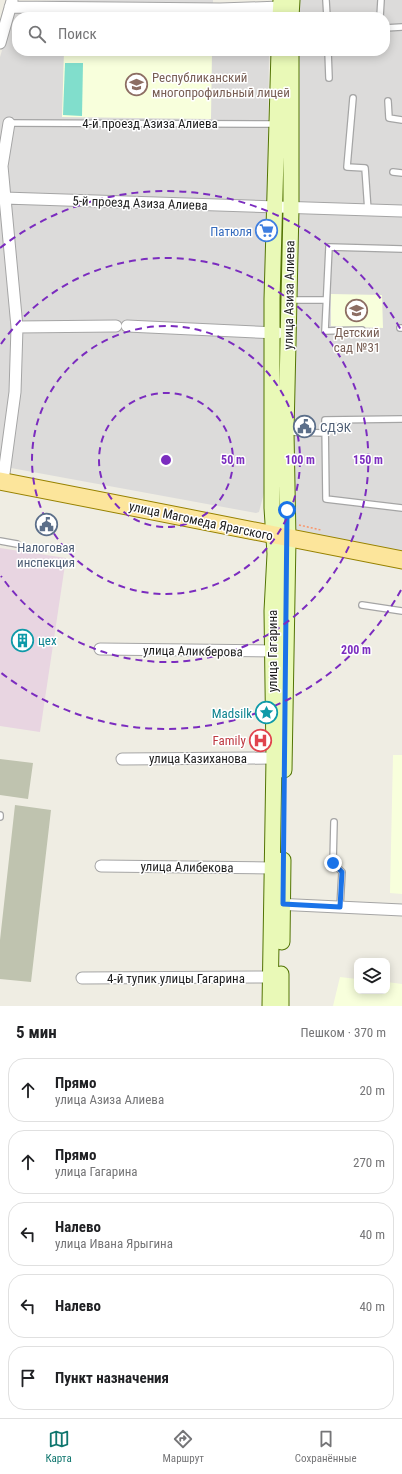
<!DOCTYPE html>
<html lang="ru">
<meta charset="utf-8">
<style>
body{margin:0;font-family:"Roboto Condensed",sans-serif;background:#f2f2f2;color:#202124}
.controls{position:absolute;right:12px;bottom:12px;display:grid;overflow:hidden;border-radius:8px;box-shadow:0 2px 10px #0003}
.controls button{width:36px;height:36px;display:grid;place-items:center;padding:0;border:0;border-bottom:1px solid #e0e0e0;background:#fff;color:#202124;font:20px sans-serif}
.stop{position:absolute;width:12px;height:12px;margin:-9px;border:3px solid #1a73e8;border-radius:50%;background:#fff}
.stop.end{background:#1a73e8;border-color:#fff;box-shadow:0 1px 4px #0008}
.list{margin:0;padding:0;list-style:none}
h2{display:flex;justify-content:space-between;align-items:center;height:52px;margin:0;padding:0 16px;font-size:17px}
h2 small{font-size:13px;font-weight:400;color:#757577}
.list li{display:grid;grid-template-columns:26px 1fr auto;gap:12px;align-items:center;box-sizing:border-box;height:64px;margin:0 8px 8px;padding:0 8px;border:1px solid #e0e0e0;border-radius:16px}
.list b{display:block;font-size:15px;white-space:nowrap}
.list p{margin:0;font-size:13px;white-space:nowrap;color:#757577}
.list em{font-size:13px;font-style:normal;color:#757577}
.icon{flex:none;width:22px;height:22px;fill:none;stroke:currentColor;stroke-width:2;stroke-linecap:round;stroke-linejoin:round}
.map{position:relative;flex:none;width:402px;height:1006px;overflow:hidden}
.search{position:absolute;background:#fff;box-shadow:0 2px 10px #0003;left:12px;right:12px;top:12px;height:44px;display:flex;align-items:center;gap:10px;box-sizing:border-box;padding:0 14px;border-radius:16px;color:#757577;font-size:15px}
.sheet{height:412px;background:#fff}
nav{display:flex;justify-content:space-around;align-items:center;box-sizing:border-box;height:56px;border-top:1px solid #e0e0e0;background:#fff;font-size:11px;color:#757577}
nav a{display:grid;justify-items:center;gap:2px}
nav .on{color:#0f766e}
.map>svg:first-child{display:block}
.residential{fill:#dcdbda}
.industrial{fill:#e8d5e1}
.education{fill:#f8ffdc}
.construction{fill:#bfc3af}
.pitch{fill:#81decc}
.lines{fill:none;stroke-linecap:round;stroke-linejoin:round}
.lane-casing{stroke:#a5a5a5;stroke-width:8}
.street-casing{stroke:#a5a5a5;stroke-width:13}
.secondary-casing{stroke:#537405;stroke-width:17}
.primary-casing{stroke:#978200;stroke-width:19}
.path{stroke:#fa9469;stroke-width:1.5;stroke-dasharray:2 2;stroke-linecap:butt}
.lane{stroke:#fff;stroke-width:5.5}
.street{stroke:#fff;stroke-width:11}
.secondary{stroke:#e9f9b7;stroke-width:15}
.primary{stroke:#fce59b;stroke-width:17}
.route{stroke:#1a73e8;stroke-width:5}
.ring{fill:none;stroke:#7b2cbf;stroke-width:2;stroke-dasharray:7 5}
.labels{text-anchor:middle;dominant-baseline:central;stroke-width:3;stroke-linejoin:round;paint-order:stroke}
.education-label{font-size:13px;fill:#785e54;stroke:#fff;text-anchor:start}
.street-label{font-size:13px;fill:#1e1e1e;stroke:#fff}
.shop-label{font-size:13px;fill:#366cbe;stroke:#fff;text-anchor:end}
.service-label{font-size:13px;fill:#4e5e75;stroke:#fff;text-anchor:start}
.culture-label{font-size:13px;fill:#0d838f;stroke:#fff;text-anchor:start}
.health-label{font-size:13px;fill:#be3a42;stroke:#fff;text-anchor:end}
.centre{fill:#7b2cbf;stroke:#fff;stroke-width:2}
.ring-label{font-size:12px;text-anchor:middle;font-weight:bold;fill:#7b2cbf;stroke:#fff;stroke-width:3;stroke-linejoin:round;paint-order:stroke}
</style>
<div class="map">
<svg width="402" height="1006" viewBox="0 0 402 1006">
<rect width="100%" height="100%" fill="#efede3"/>
<!-- residential -->
<path class="residential" d="M32,0H213V6Z
M296,0H402V556L294,535L290,498L296,51H385V17H296Z
M14,10L270,13V17H17V51H269L264,493L259,512L256,513L0,466V57Z"/>
<!-- industrial -->
<path class="industrial" d="M0,548L66,558L40,732L0,726Z"/>
<!-- education -->
<path class="education" d="M66,12L212,17H66Z
M64,51H212L211,119L62,117Z
M331,294L382,295L383,328L331,326Z
M393,755H402V894L390,893Z
M340,977L357,979V991H387V982L402,984V1006H333Z"/>
<!-- construction -->
<path class="construction" d="M0,759L33,763L28,799L0,795Z
M15,805L51,810L31,982L0,979V940Z"/>
<!-- pitch -->
<path class="pitch" d="M65,63H83L82,116L63,115Z"/>
<g class="lines">
<defs>
<path id="lane" d="M326,0L327,17
M380,17L381,0
M385,28L402,27
M328,51L329,78
M353,98L347,167L365,168L368,211
M388,101L389,118L402,120
M9,123L277,124
M393,172L402,173
M289,300H326
M400,328H402
M362,330L325,331L329,247L402,249
M402,419L325,420L326,499L402,508
M287,432L325,433
M0,541L17,544
M362,605L402,611
M0,815V817
M334,822L333,863L342,872L340,907"/>
<path id="street" d="M10,7L220,9L281,7
M0,43L12,1
M4,198L402,211
M127,326L278,333
M17,327L116,326
M3,481L15,392L17,327L2,166L9,123
M100,649L280,651
M122,759L274,758
M101,866L273,868
M275,904L402,910
M82,978L271,977"/>
<path id="secondary" d="M280,17L281,0
M291,17L292,0
M284,770L288,539L286,432L291,209V51
M282,942L283,860
M270,1006L274,758L272,611L275,554L272,508V299L279,51
M281,1006V974"/>
<path id="primary" d="M0,481L402,560"/>
</defs>
<!-- lane casing -->
<use href="#lane" class="lane-casing"/>
<!-- street casing -->
<use href="#street" class="street-casing"/>
<!-- secondary casing -->
<use href="#secondary" class="secondary-casing"/>
<!-- primary casing -->
<use href="#primary" class="primary-casing"/>
<!-- path -->
<path class="path" d="M299,525L321,530"/>
<!-- lane -->
<use href="#lane" class="lane"/>
<!-- street -->
<use href="#street" class="street"/>
<!-- secondary -->
<use href="#secondary" class="secondary"/>
<!-- primary -->
<use href="#primary" class="primary"/>
</g>
<g class="lines">
<!-- route -->
<path class="route" d="M287,510L283,904L340,907L342,872L333,863"/>
</g>
<!-- distance rings -->
<g class="ring">
<circle cx="166" cy="460" r="67"/>
<circle cx="166" cy="460" r="134"/>
<path d="M1 344A202 202 0 1 1 1 576"/>
<path d="M401 590A269 269 0 0 1 0 672M0 248A269 269 0 0 1 401 330"/>
</g>
<!-- icons -->
<defs>
<symbol id="university-ring" viewBox="-11 -11 22 22"><circle r="9.5" fill="#fff" stroke="#8d6e63" stroke-width="1.5"/><path d="M0-5L7-2L0 1L-7-2ZM-4 1L0 2.5L4 1V4Q0 6-4 4Z" fill="#8d6e63"/></symbol>
<symbol id="supermarket-ring" viewBox="-11 -11 22 22"><circle r="9.5" fill="#fff" stroke="#3f7fe0" stroke-width="1.5"/><path d="M-6-5.5h2.5l.6 2H6L4.5 2H-2.5L-4.4-4H-6ZM-1.5 3.2a1.3 1.3 0 1 0 .1 0ZM3 3.2a1.3 1.3 0 1 0 .1 0Z" fill="#3f7fe0"/></symbol>
<symbol id="school-ring" viewBox="-11 -11 22 22"><circle r="9.5" fill="#fff" stroke="#8d6e63" stroke-width="1.5"/><path d="M0-5L7-2L0 1L-7-2ZM-4 1L0 2.5L4 1V4Q0 6-4 4Z" fill="#8d6e63"/></symbol>
<symbol id="civic-ring" viewBox="-11 -11 22 22"><circle r="9.5" fill="#fff" stroke="#5c6f8a" stroke-width="1.5"/><path d="M-.6-6.5H3V-4.5H.6V-3L4-1V1h2V6H-6V1h2V-1L-.6-3ZM-1.2 2.5V6h2.4V2.5Z" fill="#5c6f8a"/></symbol>
<symbol id="building-ring" viewBox="-11 -11 22 22"><circle r="9.5" fill="#fff" stroke="#0f9aa8" stroke-width="1.5"/><path d="M-4-6H4V6H1V3H-1V6H-4ZM-2.5-4.3h1.7v1.8h-1.7ZM.8-4.3h1.7v1.8H.8ZM-2.5-1h1.7V.8h-1.7ZM.8-1h1.7V.8H.8Z" fill="#0f9aa8"/></symbol>
<symbol id="sight-ring" viewBox="-11 -11 22 22"><circle r="9.5" fill="#fff" stroke="#0f9aa8" stroke-width="1.5"/><path d="M0-6L1.8-2.2L6-1.7L2.9 1.2L3.7 5.4L0 3.3L-3.7 5.4L-2.9 1.2L-6-1.7L-1.8-2.2Z" fill="#0f9aa8"/></symbol>
<symbol id="hospital-ring" viewBox="-11 -11 22 22"><circle r="9.5" fill="#fff" stroke="#e0444e" stroke-width="1.5"/><path d="M-5-5h3v3.5h4V-5h3V5h-3V1.5h-4V5h-3Z" fill="#e0444e"/></symbol>
</defs>
<g fill-rule="evenodd">
<use href="#university-ring" x="124" y="72" width="25" height="25"/>
<use href="#supermarket-ring" x="254" y="218" width="25" height="25"/>
<use href="#school-ring" x="344" y="298" width="25" height="25"/>
<use href="#civic-ring" x="292" y="414" width="25" height="25"/>
<use href="#civic-ring" x="34" y="512" width="25" height="25"/>
<use href="#building-ring" x="10" y="628" width="25" height="25"/>
<use href="#sight-ring" x="254" y="700" width="25" height="25"/>
<use href="#hospital-ring" x="248" y="728" width="25" height="25"/>
</g>
<g class="labels">
<!-- education labels -->
<g class="education-label">
<text x="152" y="77">Республиканский<tspan x="152" dy="15">многопрофильный лицей</tspan></text>
<text x="357" y="332" text-anchor="middle">Детский<tspan x="357" dy="15">сад №31</tspan></text>
</g>
<!-- street labels -->
<g class="street-label">
<text x="150" y="123">4-й проезд Азиза Алиева</text>
<text transform="translate(140 203) rotate(2)">5-й проезд Азиза Алиева</text>
<text transform="translate(289 295) rotate(-89)">улица Азиза Алиева</text>
<text transform="translate(201 521) rotate(12)">улица Магомеда Ярагского</text>
<text transform="translate(193 651) rotate(1)">улица Аликберова</text>
<text transform="translate(272 651) rotate(-90)">улица Гагарина</text>
<text x="198" y="758">улица Казиханова</text>
<text transform="translate(187 867) rotate(1)">улица Алибекова</text>
<text x="176" y="978">4-й тупик улицы Гагарина</text>
</g>
<!-- shop labels -->
<g class="shop-label">
<text x="252" y="231">Патюля</text>
</g>
<!-- service labels -->
<g class="service-label">
<text x="320" y="427">СДЭК</text>
<text x="46" y="547" text-anchor="middle">Налоговая<tspan x="46" dy="15">инспекция</tspan></text>
</g>
<!-- culture labels -->
<g class="culture-label">
<text x="38" y="640">цех</text>
<text x="252" y="713" text-anchor="end">Madsilk</text>
</g>
<!-- health labels -->
<g class="health-label">
<text x="246" y="740">Family</text>
</g>
</g>
<circle cx="166" cy="460" r="6" class="centre"/>
<g class="ring-label">
<text x="233" y="464">50 m</text>
<text x="300" y="464">100 m</text>
<text x="368" y="464">150 m</text>
<text x="356" y="654">200 m</text>
</g>
</svg>
<div class="controls">
<button><svg class="icon" aria-label="layers" viewBox="0 0 24 24"><path d="M12 4l9 5-9 5-9-5zM3 14l9 5 9-5"/></svg></button>
</div>
<div class="stop" style="left:287px;top:510px"></div>
<div class="stop end" style="left:333px;top:863px"></div>
<div class="search"><svg class="icon" aria-label="search" viewBox="0 0 24 24"><circle cx="10" cy="10" r="6"/><path d="M15 15l6 6"/></svg>Поиск</div>
</div>
<section class="sheet">
<h2>5 мин<small>Пешком · 370 m</small></h2>
<ul class="list">
<li><svg class="icon" aria-label="ahead" viewBox="0 0 24 24"><path d="M12 20V5M6 11l6-6 6 6"/></svg><div><b>Прямо</b><p>улица Азиза Алиева</p></div><em>20 m</em></li>
<li><svg class="icon" aria-label="ahead" viewBox="0 0 24 24"><path d="M12 20V5M6 11l6-6 6 6"/></svg><div><b>Прямо</b><p>улица Гагарина</p></div><em>270 m</em></li>
<li><svg class="icon" aria-label="left" viewBox="0 0 24 24"><path d="M17 20v-9H6M10 6l-5 5 5 5"/></svg><div><b>Налево</b><p>улица Ивана Ярыгина</p></div><em>40 m</em></li>
<li><svg class="icon" aria-label="left" viewBox="0 0 24 24"><path d="M17 20v-9H6M10 6l-5 5 5 5"/></svg><div><b>Налево</b></div><em>40 m</em></li>
<li><svg class="icon" aria-label="arrive" viewBox="0 0 24 24"><path d="M6 21V4h12l-3 4 3 4H6"/></svg><div><b>Пункт назначения</b></div></li>
</ul>
</section>
<nav>
<a class="on"><svg class="icon" aria-label="map" viewBox="0 0 24 24"><path d="M3 6l6-2 6 2 6-2v14l-6 2-6-2-6 2zM9 4v14M15 6v14"/></svg>Карта</a>
<a><svg class="icon" aria-label="directions" viewBox="0 0 24 24"><path d="M12 3l9 9-9 9-9-9zM9 14v-3h6M13 9l2 2-2 2"/></svg>Маршрут</a>
<a><svg class="icon" aria-label="saved" viewBox="0 0 24 24"><path d="M7 4h10v16l-5-4-5 4z"/></svg>Сохранённые</a>
</nav>
